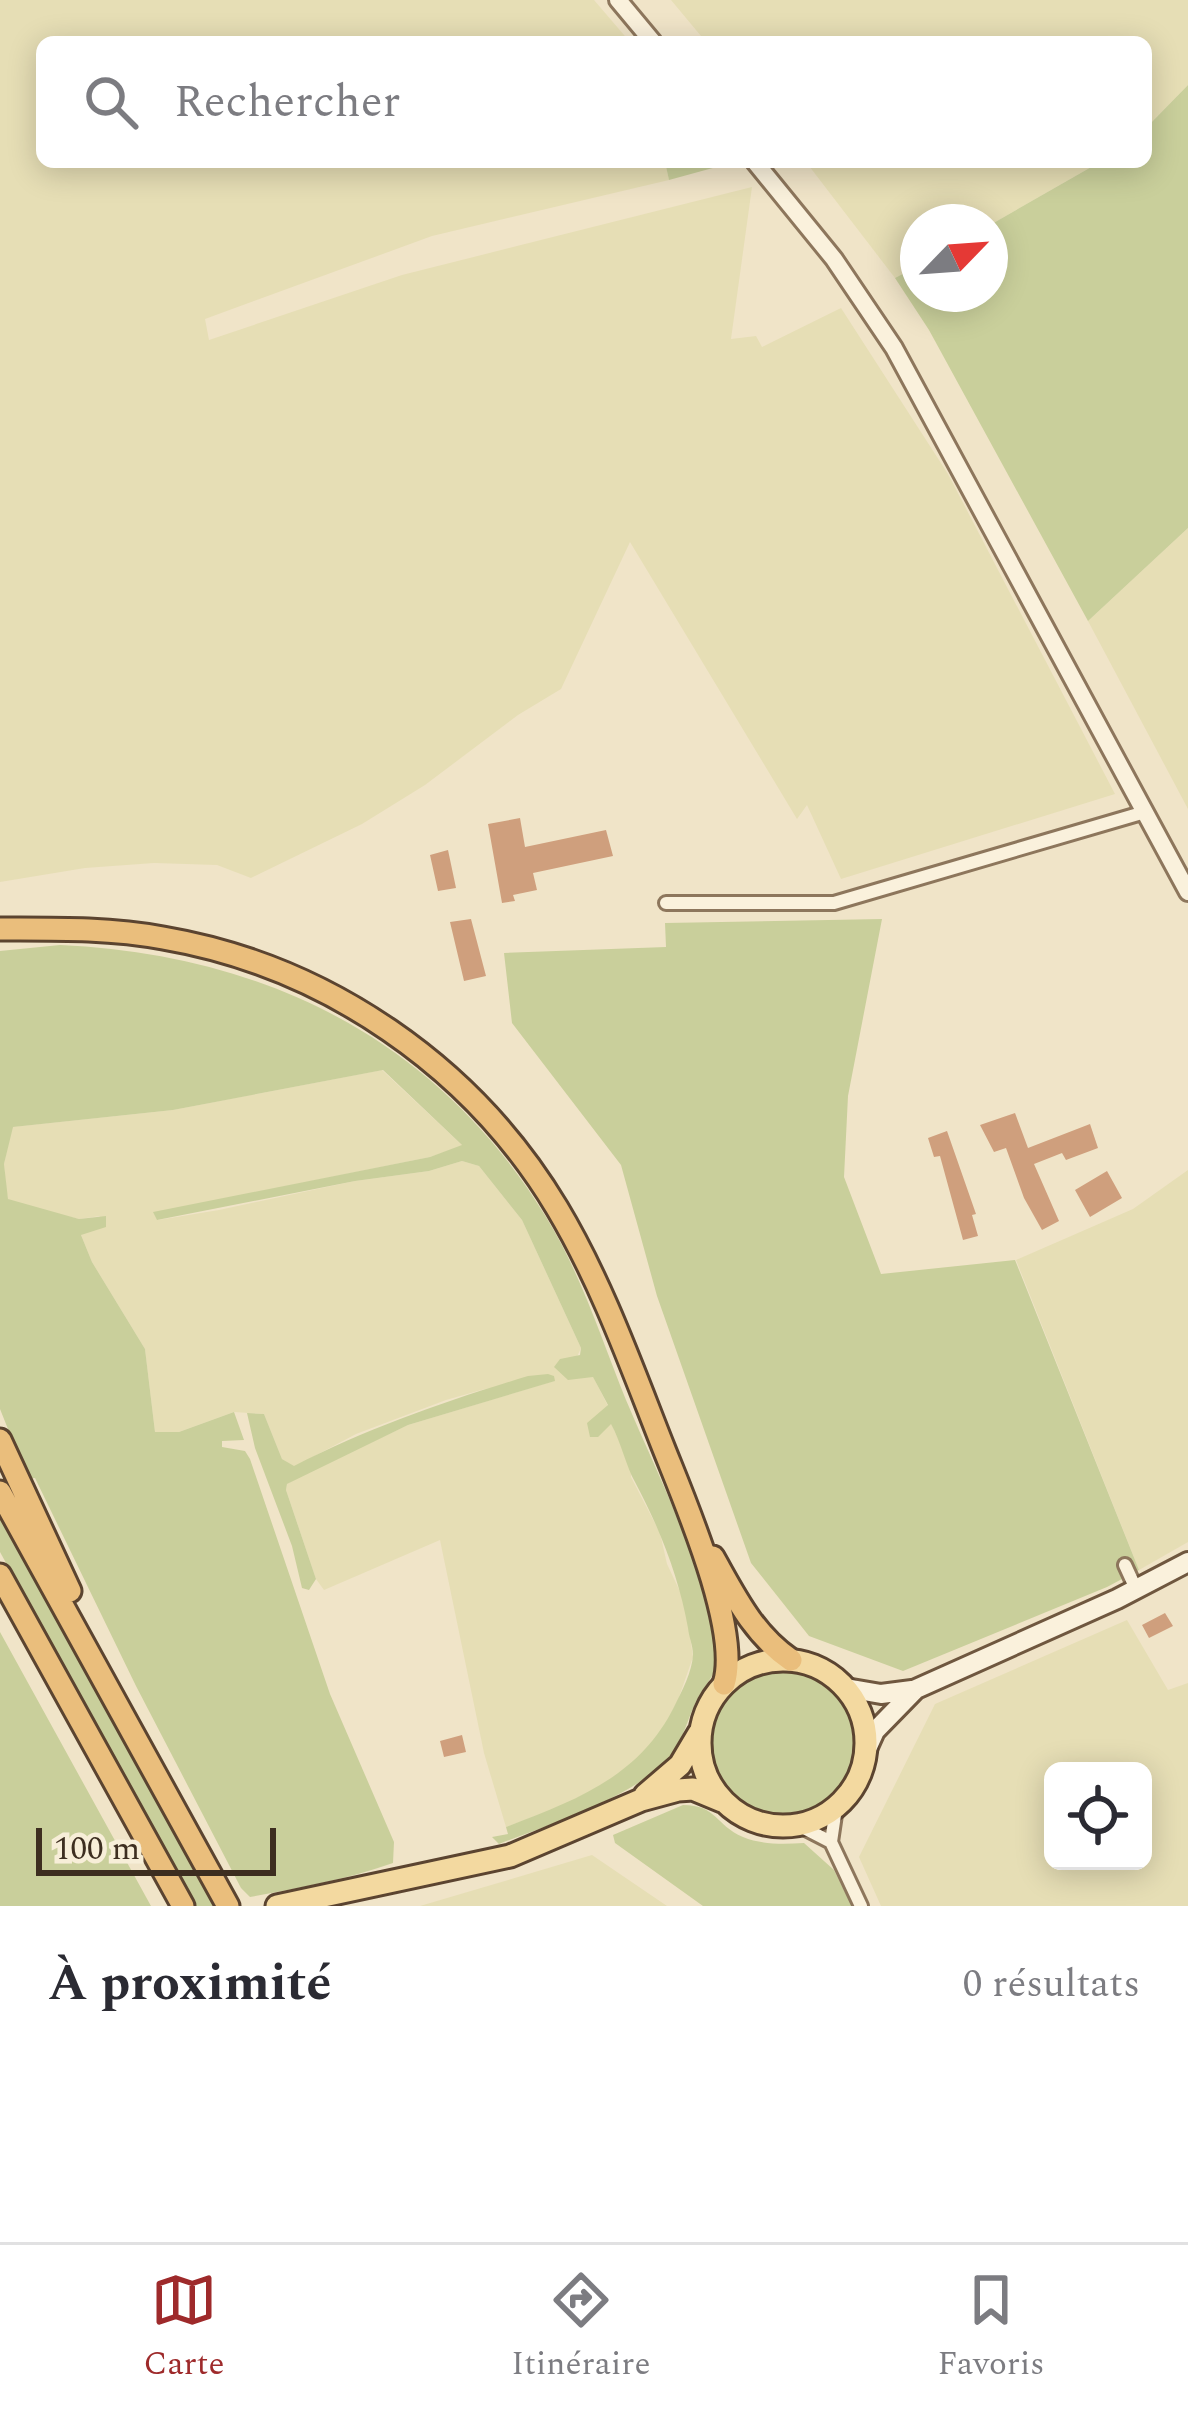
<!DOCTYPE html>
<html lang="fr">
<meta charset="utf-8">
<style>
body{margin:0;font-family:Spectral,serif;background:#f2f2f3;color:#2b2b33}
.controls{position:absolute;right:36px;bottom:36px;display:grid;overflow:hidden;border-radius:18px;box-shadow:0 6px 30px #0003}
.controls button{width:108px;height:108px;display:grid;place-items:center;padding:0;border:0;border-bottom:3px solid #e1e1e2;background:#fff;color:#2b2b33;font:60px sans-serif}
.compass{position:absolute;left:900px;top:204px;width:108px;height:108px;border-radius:50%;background:#fff;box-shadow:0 6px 30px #0003;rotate:65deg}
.scale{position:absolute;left:36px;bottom:30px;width:240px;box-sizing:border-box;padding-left:12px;border:6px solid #3d2e20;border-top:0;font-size:33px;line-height:42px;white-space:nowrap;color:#3d2e20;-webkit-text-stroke:9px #f7eed8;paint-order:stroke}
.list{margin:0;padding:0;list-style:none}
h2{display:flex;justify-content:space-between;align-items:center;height:156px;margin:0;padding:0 48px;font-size:51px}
h2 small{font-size:39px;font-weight:400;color:#7c7c81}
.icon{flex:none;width:66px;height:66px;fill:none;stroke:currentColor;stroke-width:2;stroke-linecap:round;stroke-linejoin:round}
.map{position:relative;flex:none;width:1188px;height:1906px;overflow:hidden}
.search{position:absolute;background:#fff;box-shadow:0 6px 30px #0003;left:36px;right:36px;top:36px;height:132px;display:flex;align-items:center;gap:30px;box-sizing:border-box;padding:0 42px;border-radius:18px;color:#7c7c81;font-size:45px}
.sheet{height:336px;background:#fff}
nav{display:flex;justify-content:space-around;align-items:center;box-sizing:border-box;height:168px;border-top:3px solid #e1e1e2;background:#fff;font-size:33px;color:#7c7c81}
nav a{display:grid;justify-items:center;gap:6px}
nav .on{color:#9e2a2b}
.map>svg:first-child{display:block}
.farmland{fill:#e6deb5;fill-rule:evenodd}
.green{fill:#c9cf9b}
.building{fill:#cf9f7d}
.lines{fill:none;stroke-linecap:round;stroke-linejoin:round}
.minor-casing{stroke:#8d765c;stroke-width:18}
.tertiary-casing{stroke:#8d765c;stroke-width:22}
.secondary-casing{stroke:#6f573f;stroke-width:24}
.primary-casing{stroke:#5b4430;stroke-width:27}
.trunk-casing{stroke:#5b4430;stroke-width:27}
.minor{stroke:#faf1dc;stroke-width:12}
.tertiary{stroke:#faf1dc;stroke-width:16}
.secondary{stroke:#faf1dc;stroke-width:18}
.primary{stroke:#f3d9a0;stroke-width:21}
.trunk{stroke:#eabe7c;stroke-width:21}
</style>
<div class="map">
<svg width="1188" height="1906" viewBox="0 0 1188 1906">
<rect width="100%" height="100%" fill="#f0e4c8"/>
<!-- farmland -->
<path class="farmland" d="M0,0H594L630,42H42V162H665L669,180L432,236L205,319L209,340L402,275L752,187L731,339L756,336L762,347L841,308L948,474L1115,794L841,879L807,805L797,819L630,542L561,689L518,715L425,785L362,824L251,878L217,865L154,863L85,868L0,882Z
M671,0H1188V85L1146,128V42H706Z
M806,162H1100L990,225L918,222V266L895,278Z
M1188,528V809L1088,621Z
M382,1070L463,1146L430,1157L154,1213L158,1220L219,1210L355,1181L429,1171L462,1161L479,1166L522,1220L581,1348L567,1379L593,1376L608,1406L611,1423L631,1468V1477L660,1533L667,1564L685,1602L693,1657L678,1700L658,1739L631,1764L615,1778L560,1807L506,1827L484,1753L440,1540L324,1590L316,1579L286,1490L287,1484L308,1472L408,1425L554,1381L485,1389L446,1400L356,1434L294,1467L282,1459L264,1414L234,1412L179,1432H155L145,1349L92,1262L81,1235L100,1216L79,1219L16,1204L8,1199L6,1189L4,1164L12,1127L173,1110Z
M1188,1170V1542L1139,1570L1016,1260L1133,1209Z
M1127,1620L1168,1690L1188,1683V1906H881L859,1857L935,1704ZM1053,1771H1143V1861H1053Z
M592,1855L667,1906H420L481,1888Z"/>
<!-- green -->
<path class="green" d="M1188,85V528L1088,621L929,330L895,278L918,266V294H990V225L1100,162H1146V128Z
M665,162H730L731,163L669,180Z
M882,919L848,1096L844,1177L881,1274L1015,1260L1139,1570L1107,1587L903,1671L809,1636L751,1563L657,1296L621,1165L512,1023L504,953L666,947L665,923Z
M60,945C263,954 438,1039 546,1217C581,1274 601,1338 626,1400C647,1450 671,1499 690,1550C702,1585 710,1620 719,1656C716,1674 708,1681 699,1696C688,1715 685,1737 671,1755C640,1795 546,1826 499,1844L492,1837L508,1834L506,1827C576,1800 639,1777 674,1707C682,1691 692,1672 693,1655C693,1645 689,1638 688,1628C679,1577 660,1529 635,1482C626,1466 621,1442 611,1424L598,1437H590L587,1423L608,1405L593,1377L568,1380L554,1367L560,1359L580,1355L581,1348L522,1220L479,1166L462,1161L429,1171L355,1181L157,1220L153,1212L430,1157L462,1145L383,1070L173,1110L13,1127L4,1164L8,1199L79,1219L106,1216V1227L81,1235L92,1262L145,1349L155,1432H179L234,1412L244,1440L222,1441V1447L245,1451L250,1459L330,1694L394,1842L393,1863C345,1880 298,1888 250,1897L241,1888L136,1686L35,1478L28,1479L0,1409V951Z
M548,1374L554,1376L555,1381L408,1425L287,1484L286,1490L316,1579L309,1590L302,1588L292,1546L255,1448L247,1413L264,1414L282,1459L294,1466C370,1427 446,1401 528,1376Z
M0,1515L210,1896L215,1906H195L0,1552Z
M0,1632L151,1906H0Z
M712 1743a72 72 0 1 1 144 0a72 72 0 1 1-144 0Z
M683,1805C717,1805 715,1825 743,1837C762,1845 784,1844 804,1843L834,1870L852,1906H703L615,1843L613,1835Z"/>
<!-- building -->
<path class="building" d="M520,818L525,847L606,830L613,856L533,873L537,890L513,895L515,901L502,903L488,824Z
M448,850L456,888L438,891L430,855Z
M471,919L486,976L464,981L450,922Z
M1015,1113L1028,1148L1090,1124L1098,1148L1066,1160L1062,1153L1034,1164L1059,1221L1042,1230L1024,1198L1006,1148L994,1152L980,1125Z
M947,1131L976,1214L972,1215L978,1236L963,1240L940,1156L934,1157L928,1138Z
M1107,1171L1122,1198L1090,1217L1075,1190Z
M1165,1613L1173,1626L1149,1638L1142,1625Z
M462,1735L466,1752L444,1757L440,1741Z"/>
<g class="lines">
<defs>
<path id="minor" d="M666,903H834L1145,812
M1125,1565L1136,1589
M798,1825L831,1842
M831,1842L861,1906
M831,1842L836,1808"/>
<path id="tertiary" d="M618,0L653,42
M755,162L834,259L894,348L1188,892"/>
<path id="secondary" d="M846,1688L881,1694L912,1690
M866,1751L875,1731L916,1689L1117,1599L1188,1562"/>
<path id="primary" d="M700 1743a83 83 0 1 1 166 0a83 83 0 1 1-166 0Z
M645,1795L680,1765L699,1733
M277,1906L510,1856L641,1800L678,1790L693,1789L722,1801"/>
<path id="trunk" d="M0,929C55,929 109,928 163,938C326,966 472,1066 557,1208C602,1283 632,1368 664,1449C685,1502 741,1631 724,1684
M0,1440L70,1591
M0,1492L228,1906
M713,1557C735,1596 753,1634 791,1660
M0,1575L183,1906"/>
</defs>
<!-- minor casing -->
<use href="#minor" class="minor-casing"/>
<!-- tertiary casing -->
<use href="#tertiary" class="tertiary-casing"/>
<!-- secondary casing -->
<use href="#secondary" class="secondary-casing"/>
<!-- primary casing -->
<use href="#primary" class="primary-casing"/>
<!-- trunk casing -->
<use href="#trunk" class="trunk-casing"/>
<!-- minor -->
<use href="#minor" class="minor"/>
<!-- tertiary -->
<use href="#tertiary" class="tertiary"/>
<!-- secondary -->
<use href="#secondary" class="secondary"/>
<!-- primary -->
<use href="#primary" class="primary"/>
<!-- trunk -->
<use href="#trunk" class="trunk"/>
</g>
</svg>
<div class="controls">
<button><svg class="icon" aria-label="locate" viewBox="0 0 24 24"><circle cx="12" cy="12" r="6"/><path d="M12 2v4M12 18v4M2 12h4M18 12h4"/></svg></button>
</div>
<svg class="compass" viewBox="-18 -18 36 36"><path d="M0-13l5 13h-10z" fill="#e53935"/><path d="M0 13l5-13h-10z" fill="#7c7c81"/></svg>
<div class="scale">100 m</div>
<div class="search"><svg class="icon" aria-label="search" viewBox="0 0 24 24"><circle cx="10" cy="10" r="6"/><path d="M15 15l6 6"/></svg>Rechercher</div>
</div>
<section class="sheet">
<h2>À proximité<small>0 résultats</small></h2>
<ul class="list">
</ul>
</section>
<nav>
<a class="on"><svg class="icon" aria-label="map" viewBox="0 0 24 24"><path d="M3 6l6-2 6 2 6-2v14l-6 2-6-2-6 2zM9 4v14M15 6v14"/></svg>Carte</a>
<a><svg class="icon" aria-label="directions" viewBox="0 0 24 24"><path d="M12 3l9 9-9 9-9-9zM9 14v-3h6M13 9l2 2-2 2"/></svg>Itinéraire</a>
<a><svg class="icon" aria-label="saved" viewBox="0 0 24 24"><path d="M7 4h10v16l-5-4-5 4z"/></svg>Favoris</a>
</nav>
